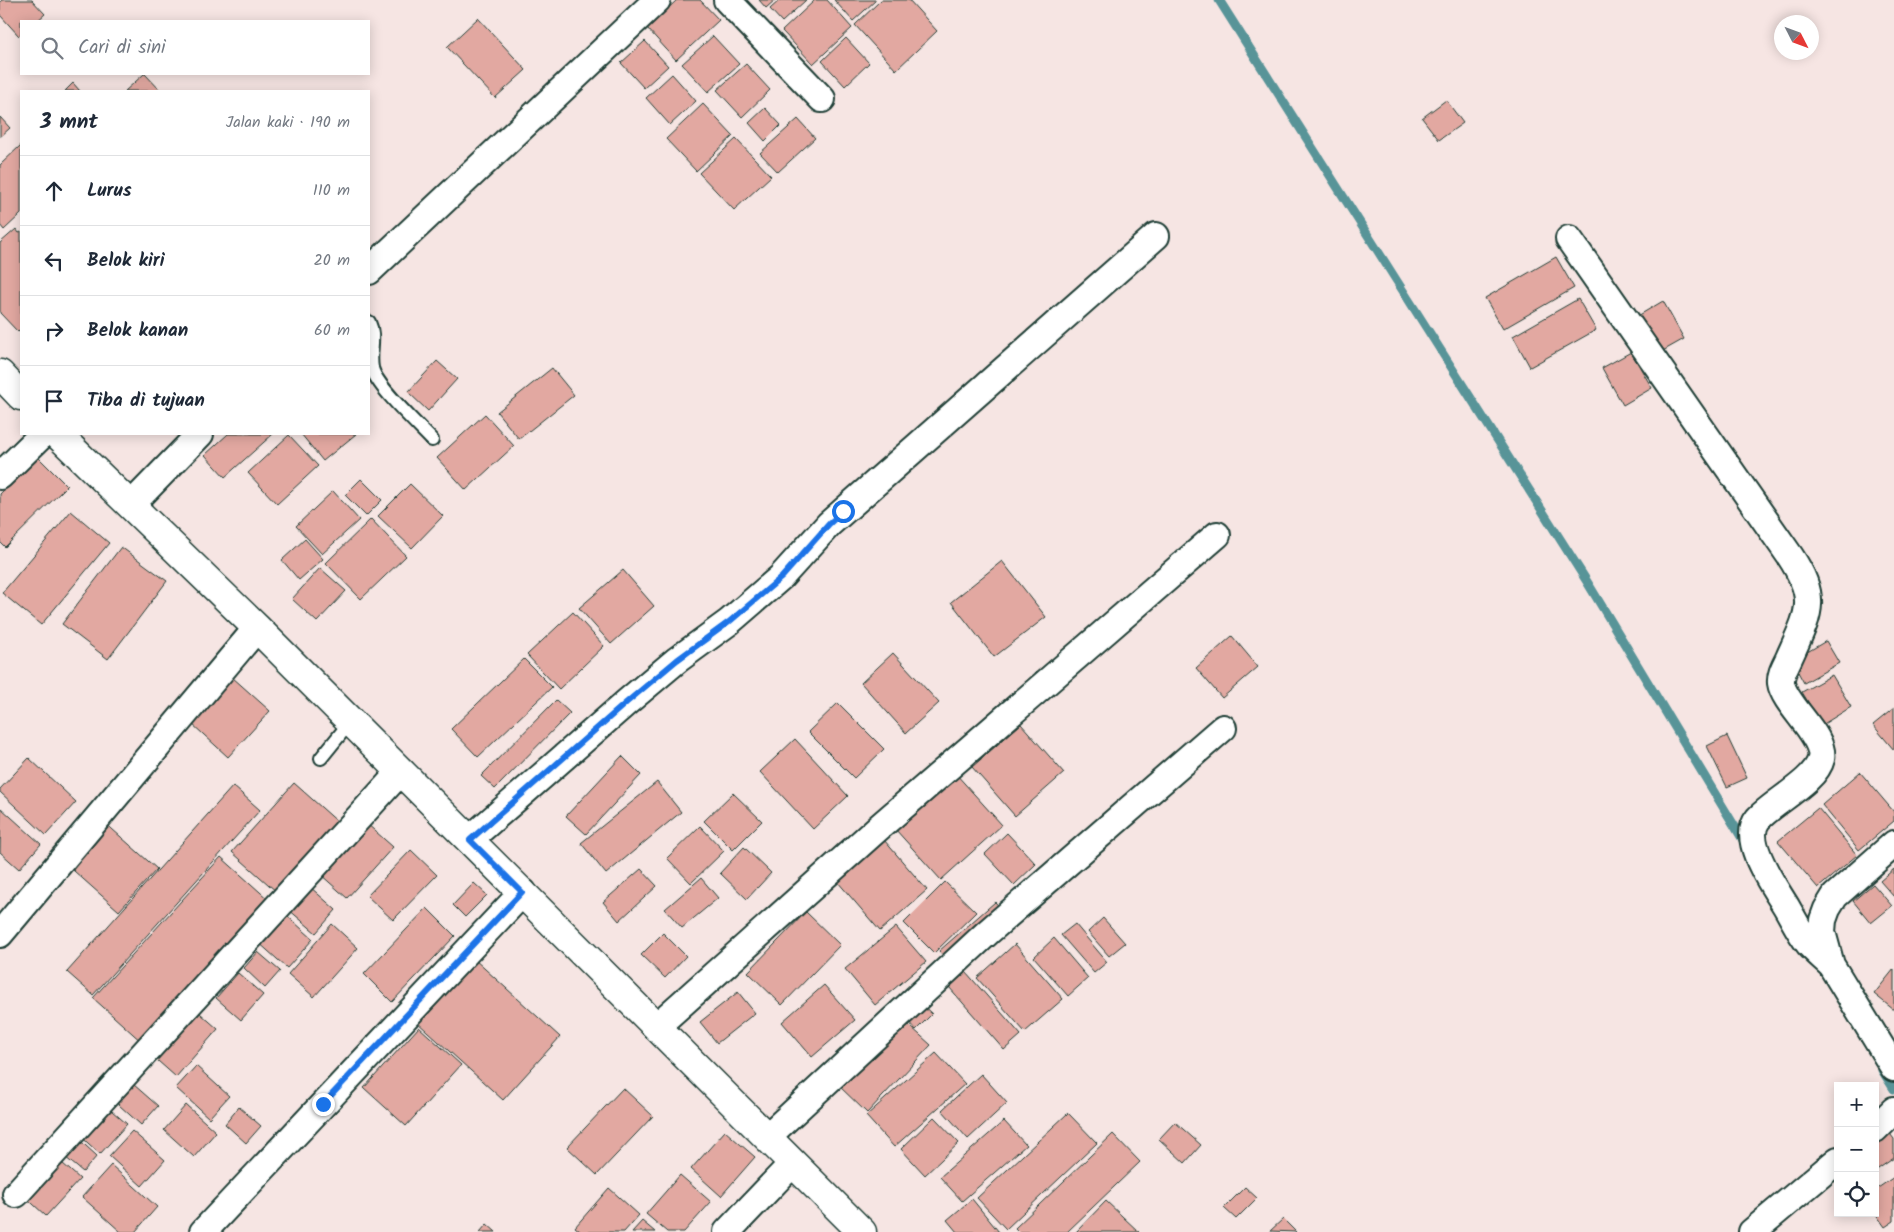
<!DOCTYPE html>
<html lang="id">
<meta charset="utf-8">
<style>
body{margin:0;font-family:Kalam,sans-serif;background:#f2f2f3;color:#1f2937}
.controls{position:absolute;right:15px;bottom:15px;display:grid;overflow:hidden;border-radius:0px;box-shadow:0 2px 12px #0003}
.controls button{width:45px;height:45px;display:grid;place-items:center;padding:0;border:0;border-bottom:1px solid #e0e1e3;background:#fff;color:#1f2937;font:25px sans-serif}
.compass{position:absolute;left:1774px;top:15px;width:45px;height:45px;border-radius:50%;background:#fff;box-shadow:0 2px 12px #0003;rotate:132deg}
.stop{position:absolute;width:15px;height:15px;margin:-11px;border:4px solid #1a73e8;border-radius:50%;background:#fff}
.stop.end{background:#1a73e8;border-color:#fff;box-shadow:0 1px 5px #0008}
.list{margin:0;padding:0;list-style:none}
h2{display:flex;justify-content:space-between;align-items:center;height:65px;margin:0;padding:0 20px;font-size:21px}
h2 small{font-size:16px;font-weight:400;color:#747a83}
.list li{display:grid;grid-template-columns:32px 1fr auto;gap:15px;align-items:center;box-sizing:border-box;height:70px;padding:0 20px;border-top:1px solid #e0e1e3}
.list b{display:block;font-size:19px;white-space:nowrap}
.list em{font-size:16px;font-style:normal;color:#747a83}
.icon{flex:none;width:28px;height:28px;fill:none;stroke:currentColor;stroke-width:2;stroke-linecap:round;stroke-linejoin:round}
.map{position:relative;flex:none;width:1894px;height:1232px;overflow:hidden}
.search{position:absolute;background:#fff;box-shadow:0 2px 12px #0003;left:20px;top:20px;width:350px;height:55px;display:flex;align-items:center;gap:12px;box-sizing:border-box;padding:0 18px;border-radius:0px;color:#747a83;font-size:19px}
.panel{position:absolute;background:#fff;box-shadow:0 2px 12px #0003;left:20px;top:90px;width:350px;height:345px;border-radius:0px}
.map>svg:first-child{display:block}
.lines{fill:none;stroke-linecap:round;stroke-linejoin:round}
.stream{stroke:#599498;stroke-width:9}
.building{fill:#e2a8a1;stroke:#1f3d34}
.lane-casing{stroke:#1f3d34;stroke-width:16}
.street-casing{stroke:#1f3d34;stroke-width:30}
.secondary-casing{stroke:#1f3d34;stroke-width:31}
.lane{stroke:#fff;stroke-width:12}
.street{stroke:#fff;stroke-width:26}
.secondary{stroke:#fff;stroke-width:28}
.route{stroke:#1a73e8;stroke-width:6}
</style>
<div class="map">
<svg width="1894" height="1232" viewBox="0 0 1894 1232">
<rect width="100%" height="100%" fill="#f6e5e3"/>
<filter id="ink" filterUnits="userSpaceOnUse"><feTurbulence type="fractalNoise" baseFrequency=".02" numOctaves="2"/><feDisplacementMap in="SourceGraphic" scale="10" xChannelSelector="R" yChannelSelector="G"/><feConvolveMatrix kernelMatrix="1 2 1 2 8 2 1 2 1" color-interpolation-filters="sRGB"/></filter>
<g filter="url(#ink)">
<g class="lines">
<!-- stream -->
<path class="stream" d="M1219,0L1586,580L1746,845
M1882,1070L1894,1089"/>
</g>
<!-- building -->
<path class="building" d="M2,0H32L45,14L37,21H21V34L19,36L0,15V2Z
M677,0H700L719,20L676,60L647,28Z
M759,0H775L766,8Z
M780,0H806L782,22L770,9Z
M815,0H827L852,28L813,64L782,31Z
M834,0H876L853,21Z
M881,0H909L937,31L896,70L855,25Z
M478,18L526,70L495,98L447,47Z
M713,36L739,64L708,92L682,64Z
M846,38L869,63L845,86L822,61Z
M645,41L668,66L644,88L621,63Z
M746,64L770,90L742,117L717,90Z
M145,74L161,91H125L144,74Z
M672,74L696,101L670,125L646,98Z
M73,83L80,91H65Z
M1446,100L1463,123L1439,140L1422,118Z
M703,104L733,136L696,171L666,139Z
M765,108L781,125L765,141L749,123Z
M0,117L10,128L0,137Z
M798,119L815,138L778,172L760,153Z
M736,139L771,176L734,210L699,173Z
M21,145V214L4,230L0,225V165Z
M16,229L19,233L21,232V329L18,332L0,313V243Z
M1556,257L1574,288L1503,329L1485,298Z
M1578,299L1596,330L1530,367L1513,336Z
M1663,301L1684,339L1652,357L1631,320Z
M1631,352L1652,388L1623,405L1602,368Z
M437,361L457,379L428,411L408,392Z
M552,368L574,395L519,439L497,412Z
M485,414L514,446L466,490L437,458Z
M228,434H273L225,477L205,455Z
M301,434H356L323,461Z
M289,435L318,466L277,504L248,473Z
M37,456L67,486L5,547L0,542V494Z
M361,479L382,500L366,516L345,495Z
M410,484L443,516L412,548L378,516Z
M333,491L359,520L322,554L296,526Z
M71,511L109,543L41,625L2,593Z
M371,519L406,556L361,599L326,563Z
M305,539L323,559L299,580L282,560Z
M121,547L167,581L108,659L62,624Z
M1002,561L1046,617L994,657L951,602Z
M320,568L346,591L317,622L292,599Z
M623,570L654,606L611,644L579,608Z
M573,612L604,646L559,689L527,655Z
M1232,636L1258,667L1222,698L1196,668Z
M1826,641L1839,663L1804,683L1792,661Z
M893,653L939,703L906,733L861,683Z
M524,659L552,687L478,757L451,729Z
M1832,675L1851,707L1822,725L1802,692Z
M232,677L270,711L228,757L191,723Z
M556,700L570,713L495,789L481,776Z
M838,703L884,749L854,778L808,732Z
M1894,708V750L1873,725Z
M1021,724L1064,773L1015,816L972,767Z
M1727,736L1747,778L1727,787L1707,746Z
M795,739L848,796L813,829L760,772Z
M622,756L641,775L586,834L566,816Z
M29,758L76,802L46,835L0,792V789Z
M1860,772L1894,812V821L1859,850L1822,805Z
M955,773L1002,825L941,880L895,829Z
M657,782L681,812L606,874L581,843Z
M294,783L340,824L278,893L232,852Z
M233,786L260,810L93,995L67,972Z
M733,793L762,821L733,850L704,821Z
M1,808L41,844L19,869L0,852Z
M1818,808L1857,855L1818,888L1778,841Z
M103,821L157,869L119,911L65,863Z
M366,823L393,847L347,898L320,874Z
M700,826L724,851L691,883L667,858Z
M878,833L927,890L880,931L831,874Z
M1007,833L1036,864L1014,885L985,854Z
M744,847L771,873L747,899L720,873Z
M411,850L437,875L393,920L367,896Z
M221,857L270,901L143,1043L93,998Z
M641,869L657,886L619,921L603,902Z
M1894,869V897L1880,881Z
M701,878L718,898L682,928L665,909Z
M945,882L976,912L934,953L904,923Z
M474,883L487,895L465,917L453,905Z
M1873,884L1892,906L1871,923L1853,901Z
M309,886L336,910L316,933L288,909Z
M995,902L1006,914L950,963L939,951Z
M427,908L455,936L392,1002L364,974Z
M283,912L313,939L287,968L257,941Z
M806,912L840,945L782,1005L748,972Z
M1103,918L1125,943L1109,956L1088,932Z
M332,924L358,948L314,997L288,974Z
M1075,924L1107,962L1094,973L1061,935Z
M896,927L926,962L875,1005L845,969Z
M663,933L686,956L665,978L641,955Z
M1054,938L1088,978L1068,996L1034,957Z
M1015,944L1063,999L1025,1032L977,978Z
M258,952L280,971L265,988L244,968Z
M474,959L560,1037L503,1100L417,1022Z
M1894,969V1010L1874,994Z
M966,972L1021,1035L1004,1050L949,987Z
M238,973L263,995L241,1020L216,998Z
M824,985L855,1020L812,1057L782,1022Z
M738,992L755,1013L717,1043L700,1022Z
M918,1001L932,1014L916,1030L903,1016Z
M192,1006L218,1029L176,1077L149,1053Z
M900,1017L931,1045L867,1113L837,1084Z
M419,1027L461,1065L406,1126L364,1088Z
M936,1053L965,1084L894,1147L866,1116Z
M196,1066L229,1096L209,1118L176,1088Z
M981,1074L1007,1103L968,1139L942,1110Z
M125,1077L158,1106L141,1125L108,1095Z
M623,1088L653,1116L597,1175L567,1147Z
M104,1104L127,1124L100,1154L77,1133Z
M186,1105L216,1132L194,1157L164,1130Z
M239,1107L261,1126L246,1143L225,1124Z
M1068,1113L1097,1143L1006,1229L977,1198Z
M934,1117L959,1143L925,1175L901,1149Z
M1004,1121L1026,1145L962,1201L940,1177Z
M1175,1122L1201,1145L1185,1163L1159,1139Z
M1887,1130L1894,1139V1158L1875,1171V1139Z
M132,1131L165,1160L142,1186L109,1156Z
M725,1131L755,1157L721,1196L691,1169Z
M1113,1134L1140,1162L1067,1232H1019L1015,1228Z
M74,1135L97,1156L83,1172L59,1152Z
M53,1155L80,1179L46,1216L20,1192Z
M111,1165L157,1207L135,1232H121L82,1197Z
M680,1175L711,1202L684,1232H667L646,1214Z
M1894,1177V1221L1885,1227L1875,1213V1190Z
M1245,1187L1257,1198L1236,1219L1224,1208Z
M609,1188L639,1215L624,1232H581L575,1227Z
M972,1199L999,1232H957L947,1220Z
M1106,1201L1139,1232H1076Z
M1283,1219L1296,1232L1270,1231Z
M642,1221L655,1232H632Z
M487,1224L496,1232H480Z"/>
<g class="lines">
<defs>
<path id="lane" d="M369,322C376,337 369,352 372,368C376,386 417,424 432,440
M321,758L351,721"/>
<path id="street" d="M727,0L822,99
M1569,239L1790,556C1819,600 1809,613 1789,658C1786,665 1780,674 1781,683C1784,705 1826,736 1821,759C1816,781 1773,802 1758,819C1740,841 1776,889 1787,908C1794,920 1800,933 1809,944C1816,952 1824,958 1831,965
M369,271L657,0
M0,476L43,434
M131,505L200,434
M470,839L627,702L677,660L729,622L781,577L829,524L1156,236
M1894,844L1835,896L1827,909L1823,920L1822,932L1831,965L1894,1068
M0,934L257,628
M657,1026L877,829L1217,535
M1875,1129L1894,1110
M767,1137L988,932L1223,728
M16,1194L401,771
M203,1232L523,892
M727,1232L793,1163
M1752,1232L1838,1160"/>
<path id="secondary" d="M0,374L21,396
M57,434L257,628L862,1232"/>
</defs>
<!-- lane casing -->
<use href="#lane" class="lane-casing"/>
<!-- street casing -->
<use href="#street" class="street-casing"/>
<!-- secondary casing -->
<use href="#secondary" class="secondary-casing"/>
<!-- lane -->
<use href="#lane" class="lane"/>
<!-- street -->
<use href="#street" class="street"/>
<!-- secondary -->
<use href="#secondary" class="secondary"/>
</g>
</g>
<g class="lines" filter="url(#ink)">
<!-- route -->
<path class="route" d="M323,1104L522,892L470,840L627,702L677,660L729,622L782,577L829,524L843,511"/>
</g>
</svg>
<div class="controls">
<button>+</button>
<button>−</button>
<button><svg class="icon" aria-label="locate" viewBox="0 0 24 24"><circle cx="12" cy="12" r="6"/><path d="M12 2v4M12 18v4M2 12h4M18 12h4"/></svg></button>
</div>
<svg class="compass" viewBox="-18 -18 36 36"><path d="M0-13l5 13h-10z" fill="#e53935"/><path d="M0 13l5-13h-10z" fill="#747a83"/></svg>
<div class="stop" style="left:843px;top:511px"></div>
<div class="stop end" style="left:323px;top:1104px"></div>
<div class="search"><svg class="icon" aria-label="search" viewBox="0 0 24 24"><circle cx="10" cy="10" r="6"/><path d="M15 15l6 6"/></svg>Cari di sini</div>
<section class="panel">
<h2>3 mnt<small>Jalan kaki · 190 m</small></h2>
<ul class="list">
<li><svg class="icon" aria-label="ahead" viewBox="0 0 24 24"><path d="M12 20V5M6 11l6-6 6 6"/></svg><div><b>Lurus</b></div><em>110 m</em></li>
<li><svg class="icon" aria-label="left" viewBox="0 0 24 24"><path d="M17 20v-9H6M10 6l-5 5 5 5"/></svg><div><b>Belok kiri</b></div><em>20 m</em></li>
<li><svg class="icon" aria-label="right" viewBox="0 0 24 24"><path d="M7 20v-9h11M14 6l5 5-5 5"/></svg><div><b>Belok kanan</b></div><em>60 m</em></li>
<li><svg class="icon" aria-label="arrive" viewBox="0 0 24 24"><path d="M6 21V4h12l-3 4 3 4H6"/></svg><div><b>Tiba di tujuan</b></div></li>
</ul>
</section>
</div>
